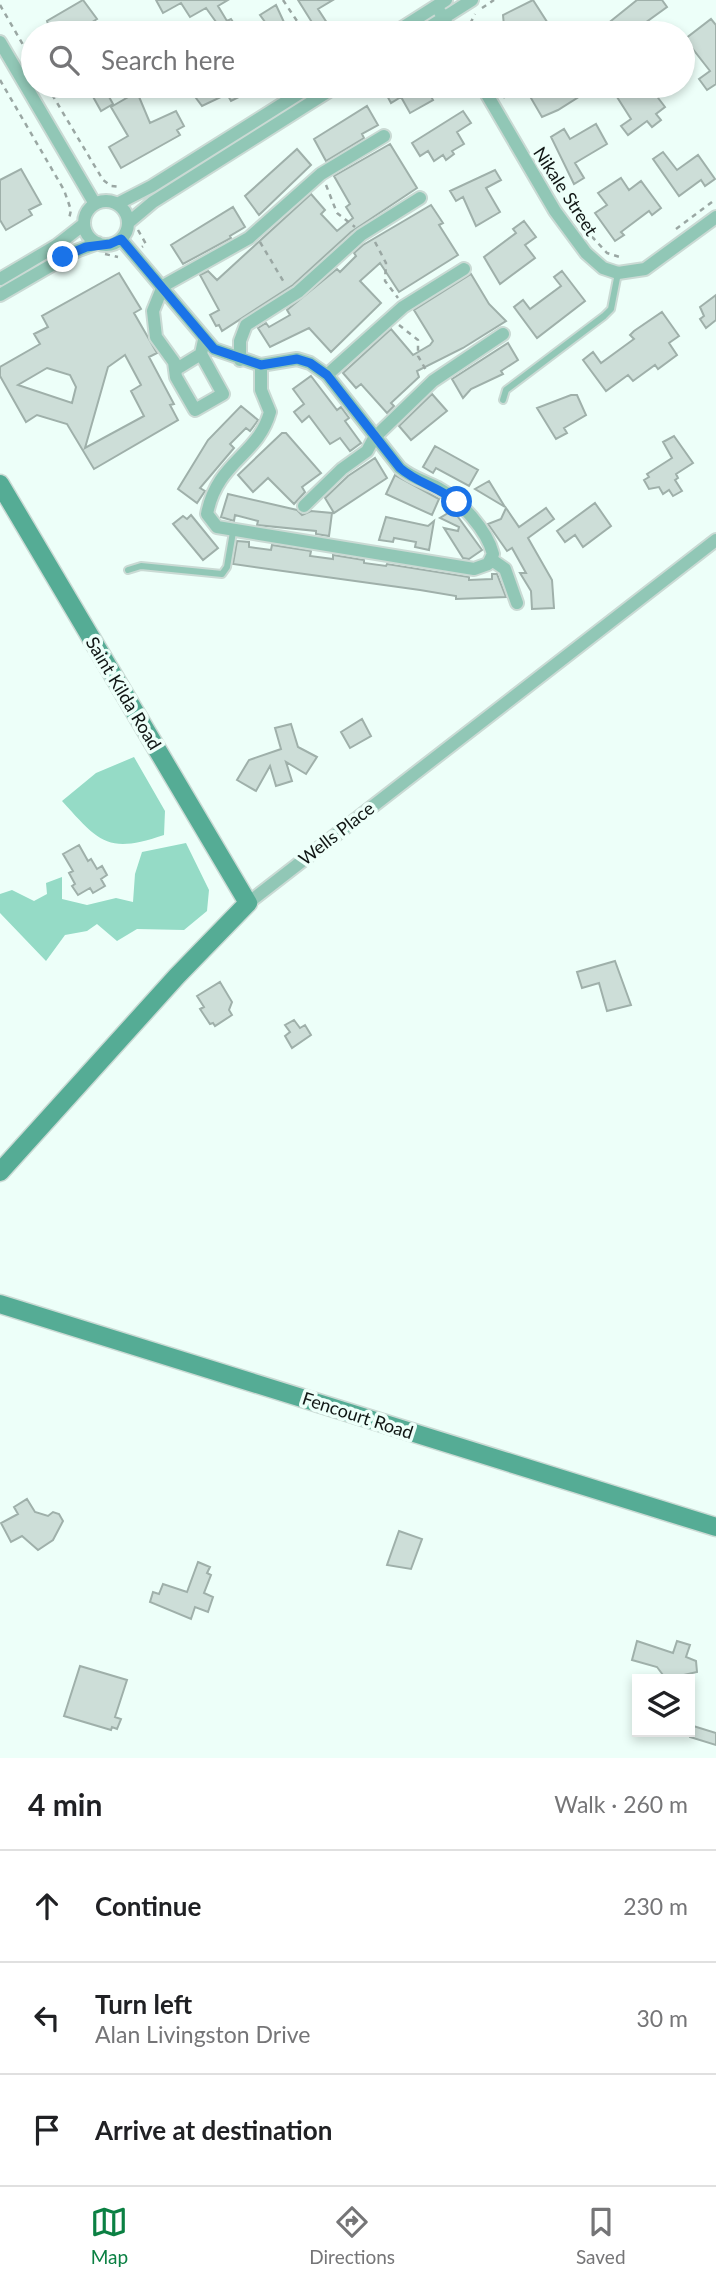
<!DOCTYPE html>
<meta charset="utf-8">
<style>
body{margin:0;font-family:Lato,sans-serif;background:#f6f6f6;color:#202124}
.controls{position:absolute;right:21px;bottom:21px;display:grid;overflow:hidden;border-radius:0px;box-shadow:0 4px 10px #0003}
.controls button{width:63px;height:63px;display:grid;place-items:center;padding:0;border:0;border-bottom:2px solid #e0e0e0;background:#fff;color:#202124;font:35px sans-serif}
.stop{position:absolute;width:21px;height:21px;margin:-16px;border:5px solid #1a73e8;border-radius:50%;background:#fff}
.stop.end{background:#1a73e8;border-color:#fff;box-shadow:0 2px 7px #0008}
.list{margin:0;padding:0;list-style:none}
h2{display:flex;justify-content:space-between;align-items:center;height:91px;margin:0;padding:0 28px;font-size:30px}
h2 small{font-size:23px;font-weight:400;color:#757577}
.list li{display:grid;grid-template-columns:46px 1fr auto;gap:21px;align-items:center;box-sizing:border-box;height:112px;padding:0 28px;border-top:2px solid #e0e0e0}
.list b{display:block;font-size:26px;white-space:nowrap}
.list p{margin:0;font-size:23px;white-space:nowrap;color:#757577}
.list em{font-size:23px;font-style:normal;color:#757577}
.icon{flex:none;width:38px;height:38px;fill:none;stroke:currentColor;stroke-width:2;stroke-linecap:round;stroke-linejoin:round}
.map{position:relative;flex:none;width:716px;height:1758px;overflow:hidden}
.search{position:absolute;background:#fff;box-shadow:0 4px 10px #0003;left:21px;right:21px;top:21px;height:77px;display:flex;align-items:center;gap:18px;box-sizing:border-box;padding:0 24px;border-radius:38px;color:#757577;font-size:26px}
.sheet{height:427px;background:#fff}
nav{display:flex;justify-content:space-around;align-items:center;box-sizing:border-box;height:98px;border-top:2px solid #e0e0e0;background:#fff;font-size:19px;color:#757577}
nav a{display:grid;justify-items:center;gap:4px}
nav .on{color:#0b8043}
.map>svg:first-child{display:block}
.forest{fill:#95dbc6}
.building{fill:#cdded8;stroke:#9fb0aa;stroke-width:2;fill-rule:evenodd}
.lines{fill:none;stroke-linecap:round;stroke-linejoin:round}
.lane-casing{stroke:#cadad4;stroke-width:10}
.street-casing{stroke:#cadad4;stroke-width:16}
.secondary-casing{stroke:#cadad4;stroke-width:21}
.path{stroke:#9aa7a3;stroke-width:2.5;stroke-dasharray:5 5;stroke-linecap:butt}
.lane{stroke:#91c7b6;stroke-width:6}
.street{stroke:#91c7b6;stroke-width:12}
.secondary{stroke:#55ac95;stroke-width:18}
.route{stroke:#1a73e8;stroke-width:9}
.labels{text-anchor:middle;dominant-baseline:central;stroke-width:7;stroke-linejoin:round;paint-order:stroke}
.street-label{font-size:18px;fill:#101614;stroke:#edfff9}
</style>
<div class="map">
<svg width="716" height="1758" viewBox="0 0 716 1758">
<rect width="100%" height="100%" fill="#edfff9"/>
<!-- forest -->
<path class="forest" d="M134,757L165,811L164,835C108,854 100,843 62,801L96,773Z
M186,843L209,890L207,911L184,930L137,929L117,941L97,924L87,931L65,935L46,961L0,913V894L12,890L34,901L47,894L46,883L62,877V899L87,905L116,898L133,902L135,874L142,852Z"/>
<!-- building -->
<path class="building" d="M83,0L97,19L81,29L84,33H51L47,21Z
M156,0H228L218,6L227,21L231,19L240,33H224L206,8L190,17L181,3L163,13Z
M298,0H333L318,9L329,26L318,32Z
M533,0L549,25L542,29L545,33H492L504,26L503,15Z
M637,0H662L667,7L645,23L653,33H596Z
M276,5L289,33H246L265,22L260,15Z
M711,19L716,25V84L707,90L699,79L710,71L685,39Z
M87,86H103L113,104L101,111Z
M187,86H243L245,94L231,101L227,94L202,106Z
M392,86H425L433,100L410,113L401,97L391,103L384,90Z
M541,86H596L558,110L542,117L528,93Z
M610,86H627L630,90L636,86H649L665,107L656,114L661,120L652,127L647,121L628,135L621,126L631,119Z
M137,92L150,123L176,111L184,126L177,130L180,135L121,168L109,147L128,136L111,107Z
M367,106L378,125L362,134L364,138L326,161L314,139Z
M463,111L471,123L457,132L464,144L452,151L454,154L446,160L443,155L434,161L428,151L420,156L412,143Z
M596,124L607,144L575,163L584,178L574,184L551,137L564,129L570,139Z
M390,144L417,188L351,232L293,285L222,331L219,325L216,326L210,315L219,310L200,275L208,271L217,280L311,194L325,210L321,214L337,231L353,218L346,207L350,204L334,176Z
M297,149L311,165L259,215L245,196Z
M663,152L677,170L698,155L715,179L705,186L701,180L679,196L653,159Z
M21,169L41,204L29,210L32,215L6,230L0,220V180Z
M495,170L501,180L486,188L500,212L476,226L463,197L456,201L450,191Z
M621,178L629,190L641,181L661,208L652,215L649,211L621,232L624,235L615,241L595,213L607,205L598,193Z
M431,205L443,223L439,225L458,255L399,292L380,263L360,281L381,303L331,352L309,328L270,347L258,328L266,323L269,327L290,315L287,310L337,269L340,272L356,256L354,253L363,245Z
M233,207L245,227L230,236L231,238L183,264L171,245Z
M524,221L536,237L525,245L535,258L500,284L484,257L516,233L513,229Z
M562,271L585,301L537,338L514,307L523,300L530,309L561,286L554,277Z
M119,273L141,309L134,313L157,353L149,357L174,404L170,405L178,420L94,469L67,424L37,415L26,422L0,376V367L40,344L34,334L48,327L42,316ZM125,355L141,385L131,391L144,416L85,448L108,367ZM47,368L70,375L76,387L72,403L18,385Z
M471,274L489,304L506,321L463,348L417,371L419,377L391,403L394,406L387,413L361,384L356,388L343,373L391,329L413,355L430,345L433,341L414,310Z
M716,295V320L706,328L700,319L704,316L700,307Z
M662,312L679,336L669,343L677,355L658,369L655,365L633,381L628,375L606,391L583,360L593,352L601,363L634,339L630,335L634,331Z
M508,343L518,360L501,371L503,374L471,389L463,398L452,379Z
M311,376L337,410L341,407L349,418L345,421L361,443L350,451L340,438L330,444L309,416L302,422L294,412L304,404L293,389Z
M432,394L447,411L411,440L399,426Z
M571,395H577L586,415L564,428L567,433L556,439L537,408Z
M241,406L258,420L256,423L250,431L246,428L230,444L234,448L200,488L205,491L197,503L178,489L208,440Z
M282,433H286L321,473L302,487L305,492L294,504L268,478L253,492L238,475Z
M674,436L693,463L676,474L678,478L675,480L682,491L673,496L669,490L663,494L659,487L649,489L644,480L649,477L647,474L672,458L663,442Z
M435,446L478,470L469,486L436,468L433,473L423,467Z
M375,458L387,478L334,513L325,498L348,476Z
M395,475L439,499L432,515L386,494Z
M489,481L505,507L475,489Z
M228,494L297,510L302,515L311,511L332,513L329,536L316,534V531L257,525L258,521L235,515L234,521L221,517Z
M595,503L611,526L583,547L575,535L565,542L557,531Z
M506,508L519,527L546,508L554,519L528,538L552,580L554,608L532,609L531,591L520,573H526L512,548L507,551L488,524L501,519Z
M453,510L482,550L469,559L463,558L444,528L458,531L459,527L440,518Z
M191,515L218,548L203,560L173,524L183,516L187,519Z
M386,517L428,526L434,521L429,550L415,547L416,542L394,538L393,542L379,540Z
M237,541L249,542V547L271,550L272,545L311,551L310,556L333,559V555L364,560V563L386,566L387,564L469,577V580L492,579V574H497L506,597L456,599V596L420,590L233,564Z
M362,719L371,736L350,748L341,732Z
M291,724L298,747L317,757L306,774L286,762L292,781L276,786L270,766L256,791L237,780L249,760L281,749L275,728Z
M79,845L88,861L91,859L97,869L102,866L107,875L101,879L105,886L93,893L90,888L78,895L72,886L75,884L69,873L73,871L63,854Z
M615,961L631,1005L607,1011L599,983L582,988L577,972Z
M220,982L232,1002L229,1010L232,1015L215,1026L213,1023L210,1024L200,1009L204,1007L197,996Z
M294,1020L300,1028L305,1025L311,1035L292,1048L285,1036L290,1032L285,1025Z
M27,1499L35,1512L48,1516L53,1512L59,1514L63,1521L53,1540L38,1550L22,1536L11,1542L1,1523L18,1514L14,1507Z
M399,1531L422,1539L411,1569L387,1565Z
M198,1562L210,1567L207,1573L211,1575L204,1593L213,1597L208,1612L195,1607L191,1619L150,1602L153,1592L159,1594L163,1584L187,1592Z
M637,1641L673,1653L677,1641L690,1645L686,1657L696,1661L697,1672L666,1679L657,1667L632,1660Z
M80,1666L127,1680L115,1717L121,1719L117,1729L112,1727L111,1730L64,1716Z
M690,1725L716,1733V1745L690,1737Z"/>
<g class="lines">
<defs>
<path id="lane" d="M503,400L506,390L604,316L611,309L618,273
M128,570L141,566L222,574L227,567L233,532"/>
<path id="street" d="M440,12L452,33
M394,33L446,0
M420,33L472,0
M0,42L95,204
M482,86L555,211L586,253L603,268L618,273L645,269L716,217
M84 223a22 22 0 1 1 44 0a22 22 0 1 1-44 0Z
M117,204L152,186L311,86
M128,223L153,202L337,86
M121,239L214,349L261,365L297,359L310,363L327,375L400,468C412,478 424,481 438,488C460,500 487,530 493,554L488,564L474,569L217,527L207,514C217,461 258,456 270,412L261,390V365
M0,279L56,246L84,224
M0,295L76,251L98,243
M204,340L201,354L223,394L195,410L176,377L174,362L156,337L153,311L163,286L249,238L321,174L384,136
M240,360V341L246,325L298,292L361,235L420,198
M175,370L201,354
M327,375L403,307L464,269
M304,506L342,469L367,451L374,438L433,381L503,334
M492,560L505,569L517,603
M248,903L716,540"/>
<path id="secondary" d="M0,484L248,903L177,976L0,1172
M0,1304L716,1527"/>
</defs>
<!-- lane casing -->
<use href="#lane" class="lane-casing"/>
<!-- street casing -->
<use href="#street" class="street-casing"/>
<!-- secondary casing -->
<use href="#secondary" class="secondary-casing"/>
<!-- path -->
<path class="path" d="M283,0L305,33
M0,5L33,62
M482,8L494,0
M371,33L383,26
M472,33L470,24L475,14
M0,80L64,190L71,210L69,219
M47,86L103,180L111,186L121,187
M498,86L505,98
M347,93L358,86
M326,185L337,213L355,227
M585,229L607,253L623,258
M676,229L716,199
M138,230L146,244L142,247
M260,242L285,284
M375,242L386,263L385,281L398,298
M105,254L118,257
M399,325L418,340V356L426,370"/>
<!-- lane -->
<use href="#lane" class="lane"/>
<!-- street -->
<use href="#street" class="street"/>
<!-- secondary -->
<use href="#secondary" class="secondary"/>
</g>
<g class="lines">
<!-- route -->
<path class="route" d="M63,257L86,247L110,244L121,239L214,349L261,365L297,359L310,363L327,375L400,468C417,483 439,487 457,502"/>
</g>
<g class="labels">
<!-- street labels -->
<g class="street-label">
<text transform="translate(566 191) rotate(57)">Nikale Street</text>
<text transform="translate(124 693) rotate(59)">Saint Kilda Road</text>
<text transform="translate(336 833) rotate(-38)">Wells Place</text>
<text transform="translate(358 1415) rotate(18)">Fencourt Road</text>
</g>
</g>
</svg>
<div class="controls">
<button><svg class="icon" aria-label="layers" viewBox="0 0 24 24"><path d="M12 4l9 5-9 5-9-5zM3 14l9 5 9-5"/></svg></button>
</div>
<div class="stop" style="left:457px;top:502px"></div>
<div class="stop end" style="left:63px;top:257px"></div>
<div class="search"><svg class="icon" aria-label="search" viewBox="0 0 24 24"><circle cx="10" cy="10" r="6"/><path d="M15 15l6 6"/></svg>Search here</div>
</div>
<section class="sheet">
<h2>4 min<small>Walk · 260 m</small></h2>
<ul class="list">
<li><svg class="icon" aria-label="ahead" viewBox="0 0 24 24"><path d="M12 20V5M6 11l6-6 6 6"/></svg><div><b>Continue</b></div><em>230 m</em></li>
<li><svg class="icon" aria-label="left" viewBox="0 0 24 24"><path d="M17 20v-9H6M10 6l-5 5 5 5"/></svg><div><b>Turn left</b><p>Alan Livingston Drive</p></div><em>30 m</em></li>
<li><svg class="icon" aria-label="arrive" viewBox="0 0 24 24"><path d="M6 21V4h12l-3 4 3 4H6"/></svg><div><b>Arrive at destination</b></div></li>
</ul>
</section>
<nav>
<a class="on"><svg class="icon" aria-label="map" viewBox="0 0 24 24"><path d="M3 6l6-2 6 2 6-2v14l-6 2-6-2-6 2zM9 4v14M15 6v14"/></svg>Map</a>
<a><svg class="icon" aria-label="directions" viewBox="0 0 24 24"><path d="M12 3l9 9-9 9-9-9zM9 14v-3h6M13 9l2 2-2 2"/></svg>Directions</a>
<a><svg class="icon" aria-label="saved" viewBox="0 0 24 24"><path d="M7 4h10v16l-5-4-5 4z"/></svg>Saved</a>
</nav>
